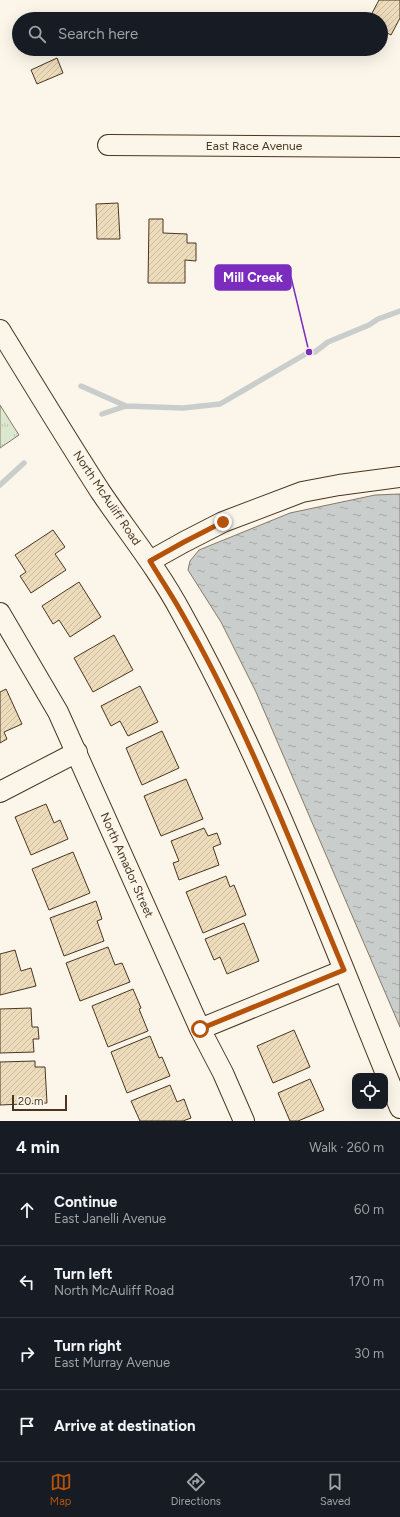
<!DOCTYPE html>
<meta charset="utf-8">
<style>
body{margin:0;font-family:Figtree,sans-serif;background:#20242c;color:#f1f3f6}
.controls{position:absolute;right:12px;bottom:12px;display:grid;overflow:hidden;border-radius:8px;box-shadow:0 4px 16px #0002}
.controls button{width:36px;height:36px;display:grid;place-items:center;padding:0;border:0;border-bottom:1px solid #363941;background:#171b24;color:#f1f3f6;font:20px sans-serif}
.scale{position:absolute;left:12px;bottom:10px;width:55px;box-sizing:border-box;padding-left:4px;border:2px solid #4a3520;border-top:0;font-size:11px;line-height:14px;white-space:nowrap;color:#4a3520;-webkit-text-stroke:3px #fbf6e9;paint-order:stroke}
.stop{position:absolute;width:12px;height:12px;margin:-9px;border:3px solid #b45309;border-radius:50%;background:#fff}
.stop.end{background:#b45309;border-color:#fff;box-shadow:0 1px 4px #0008}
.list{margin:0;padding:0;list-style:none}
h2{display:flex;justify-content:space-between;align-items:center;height:52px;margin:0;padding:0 16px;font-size:17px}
h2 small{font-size:13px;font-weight:400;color:#9ea1a6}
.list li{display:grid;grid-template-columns:26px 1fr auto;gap:12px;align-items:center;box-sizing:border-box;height:72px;padding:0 16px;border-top:1px solid #363941}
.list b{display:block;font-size:15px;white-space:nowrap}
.list p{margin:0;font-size:13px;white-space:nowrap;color:#9ea1a6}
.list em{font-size:13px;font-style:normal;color:#9ea1a6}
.icon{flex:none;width:22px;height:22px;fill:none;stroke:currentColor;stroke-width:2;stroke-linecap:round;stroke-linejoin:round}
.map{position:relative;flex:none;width:400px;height:1121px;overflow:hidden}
.search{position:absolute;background:#171b24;box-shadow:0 4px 16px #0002;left:12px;right:12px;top:12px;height:44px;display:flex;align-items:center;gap:10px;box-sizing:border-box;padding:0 14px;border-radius:22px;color:#9ea1a6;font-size:15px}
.sheet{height:340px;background:#171b24}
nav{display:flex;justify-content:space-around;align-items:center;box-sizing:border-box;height:56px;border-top:1px solid #363941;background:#171b24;font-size:11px;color:#9ea1a6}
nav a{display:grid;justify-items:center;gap:2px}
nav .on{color:#b45309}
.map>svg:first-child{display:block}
.grass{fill:url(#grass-tufts);stroke:#887966}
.water{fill:url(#water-ripples);stroke:#887966}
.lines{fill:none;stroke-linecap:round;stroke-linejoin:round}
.stream{stroke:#c9cecd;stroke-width:5.5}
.building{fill:url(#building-hatch);stroke:#4a3520}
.minor-casing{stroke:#4a3520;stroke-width:22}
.minor{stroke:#fbf6e9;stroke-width:20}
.route{stroke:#b45309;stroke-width:5}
.labels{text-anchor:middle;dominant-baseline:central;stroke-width:3;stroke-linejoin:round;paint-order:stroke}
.street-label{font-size:12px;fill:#4a3520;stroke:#fbf6e9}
.leader{fill:none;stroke:#7b2cbf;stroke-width:1.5}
.callout-dot{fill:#7b2cbf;stroke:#fbf6e9;stroke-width:1.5}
.callout{fill:#7b2cbf;stroke:#7b2cbf;stroke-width:1.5}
.callout-label{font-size:13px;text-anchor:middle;font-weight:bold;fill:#fff}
</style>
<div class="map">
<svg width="400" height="1121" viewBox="0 0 400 1121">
<defs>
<pattern id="grass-tufts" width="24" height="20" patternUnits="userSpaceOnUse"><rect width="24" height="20" fill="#dce7d0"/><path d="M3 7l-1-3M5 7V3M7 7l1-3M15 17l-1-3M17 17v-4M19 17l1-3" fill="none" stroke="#bec7b2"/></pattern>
<pattern id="water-ripples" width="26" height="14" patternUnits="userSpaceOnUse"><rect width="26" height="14" fill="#c9cecd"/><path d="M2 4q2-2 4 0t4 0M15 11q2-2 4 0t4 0" fill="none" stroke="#a5a8a6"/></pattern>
<pattern id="building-hatch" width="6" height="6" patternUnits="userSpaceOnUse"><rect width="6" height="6" fill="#ecdcbc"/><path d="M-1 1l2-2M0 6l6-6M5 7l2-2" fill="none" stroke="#ccbda1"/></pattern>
</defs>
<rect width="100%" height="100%" fill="#fbf6e9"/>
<!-- grass -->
<path class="grass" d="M0,405L19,435L0,448Z"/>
<!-- water -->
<path class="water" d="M400,494V1027L256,692L221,622L188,570L190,561L199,550L290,513L375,495Z"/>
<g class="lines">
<!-- stream -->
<path class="stream" d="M81,386L126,406L183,408L220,404L309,352H315L328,342L369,325L378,319L400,311
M102,414L126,406
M0,485L24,463"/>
</g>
<!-- building -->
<path class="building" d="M379,0H400V18L391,35L381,30V19H369Z
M57,58L63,73L37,84L31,70Z
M118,203L120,239H97L96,204Z
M149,219H163V233L187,234V243H196V261L185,260V283H148Z
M53,530L65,547L55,554L66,570L31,593L20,576L26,572L15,555Z
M79,582L101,617L70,637L59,620L53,624L42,606Z
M114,635L133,670L93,692L74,658Z
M140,686L158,722L128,736L120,721L111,726L101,706Z
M6,689L22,724L4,732L7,739L0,743V692Z
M162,731L179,768L142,785L126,748Z
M186,779L203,819L161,836L144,796Z
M46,804L54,823L60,820L68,839L31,855L15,817Z
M204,828L208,836L217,833L221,844L213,847L219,865L179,880L173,863L179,861L171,841Z
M73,852L90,893L49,910L32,869Z
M226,876L230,887L234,885L246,915L203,933L186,892Z
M96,901L102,919L97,921L104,941L64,956L50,918Z
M244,923L259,961L227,974L220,957L214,960L205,939Z
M108,947L115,965L122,963L130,982L80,1001L66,963Z
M15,950L21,971L31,968L36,986L0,995V954Z
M133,989L141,1008L139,1009L148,1031L108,1047L92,1006Z
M31,1008L32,1027H38L39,1039H33L34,1052L0,1053V1009Z
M294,1030L310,1067L273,1083L257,1046Z
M150,1036L159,1058L162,1057L170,1076L127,1093L111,1052Z
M35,1061V1067H45L47,1103L0,1105V1062Z
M310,1079L324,1110L298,1121H290L278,1093Z
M170,1085L177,1102L184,1099L191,1118L183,1121H140L131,1101Z"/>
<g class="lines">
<defs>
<path id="minor" d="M108,145L400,147
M0,330C33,384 66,438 100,491C127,531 158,569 181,612C269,770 331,941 400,1108
M150,561L184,542L223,522L302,492L339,485L400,477
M0,613L58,712L200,1029L223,1073L244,1121
M0,792L77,752
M200,1029L344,970"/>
</defs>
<!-- minor casing -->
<use href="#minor" class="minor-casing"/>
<!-- minor -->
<use href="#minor" class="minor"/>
</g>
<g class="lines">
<!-- route -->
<path class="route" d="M200,1029L344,970C293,849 246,724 180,610C171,594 160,578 150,561L184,542L223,522"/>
</g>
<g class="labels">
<!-- street labels -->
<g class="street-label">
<text x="254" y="146">East Race Avenue</text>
<text transform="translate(107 498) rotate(56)">North McAuliff Road</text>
<text transform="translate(127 865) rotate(66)">North Amador Street</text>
</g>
</g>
<!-- callouts -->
<path class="leader" d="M309 352L291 277"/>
<circle class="callout-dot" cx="309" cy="352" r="4"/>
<rect class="callout" x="215" y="265" width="76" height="25" rx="4"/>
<g class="callout-label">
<text x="253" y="282">Mill Creek</text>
</g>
</svg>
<div class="controls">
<button><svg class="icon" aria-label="locate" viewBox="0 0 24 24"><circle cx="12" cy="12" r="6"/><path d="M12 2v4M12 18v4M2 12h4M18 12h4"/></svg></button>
</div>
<div class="scale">20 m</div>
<div class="stop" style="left:200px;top:1029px"></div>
<div class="stop end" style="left:223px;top:522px"></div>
<div class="search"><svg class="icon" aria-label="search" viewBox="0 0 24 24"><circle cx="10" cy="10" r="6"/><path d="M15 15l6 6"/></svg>Search here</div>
</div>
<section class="sheet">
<h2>4 min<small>Walk · 260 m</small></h2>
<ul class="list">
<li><svg class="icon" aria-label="ahead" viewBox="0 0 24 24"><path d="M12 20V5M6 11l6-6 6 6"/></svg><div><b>Continue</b><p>East Janelli Avenue</p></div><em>60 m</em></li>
<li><svg class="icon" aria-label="left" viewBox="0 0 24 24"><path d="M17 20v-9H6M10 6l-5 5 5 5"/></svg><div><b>Turn left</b><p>North McAuliff Road</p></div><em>170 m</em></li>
<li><svg class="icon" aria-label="right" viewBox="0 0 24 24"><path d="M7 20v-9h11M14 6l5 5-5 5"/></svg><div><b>Turn right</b><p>East Murray Avenue</p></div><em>30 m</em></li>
<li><svg class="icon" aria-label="arrive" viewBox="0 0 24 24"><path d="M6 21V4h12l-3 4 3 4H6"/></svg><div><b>Arrive at destination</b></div></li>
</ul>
</section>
<nav>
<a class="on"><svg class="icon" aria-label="map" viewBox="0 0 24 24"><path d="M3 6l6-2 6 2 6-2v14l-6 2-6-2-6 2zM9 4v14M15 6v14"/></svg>Map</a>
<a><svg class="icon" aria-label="directions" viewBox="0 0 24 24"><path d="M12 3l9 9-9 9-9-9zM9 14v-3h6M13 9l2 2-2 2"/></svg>Directions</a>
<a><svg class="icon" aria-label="saved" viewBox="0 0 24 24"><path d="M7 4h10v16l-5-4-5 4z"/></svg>Saved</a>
</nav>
